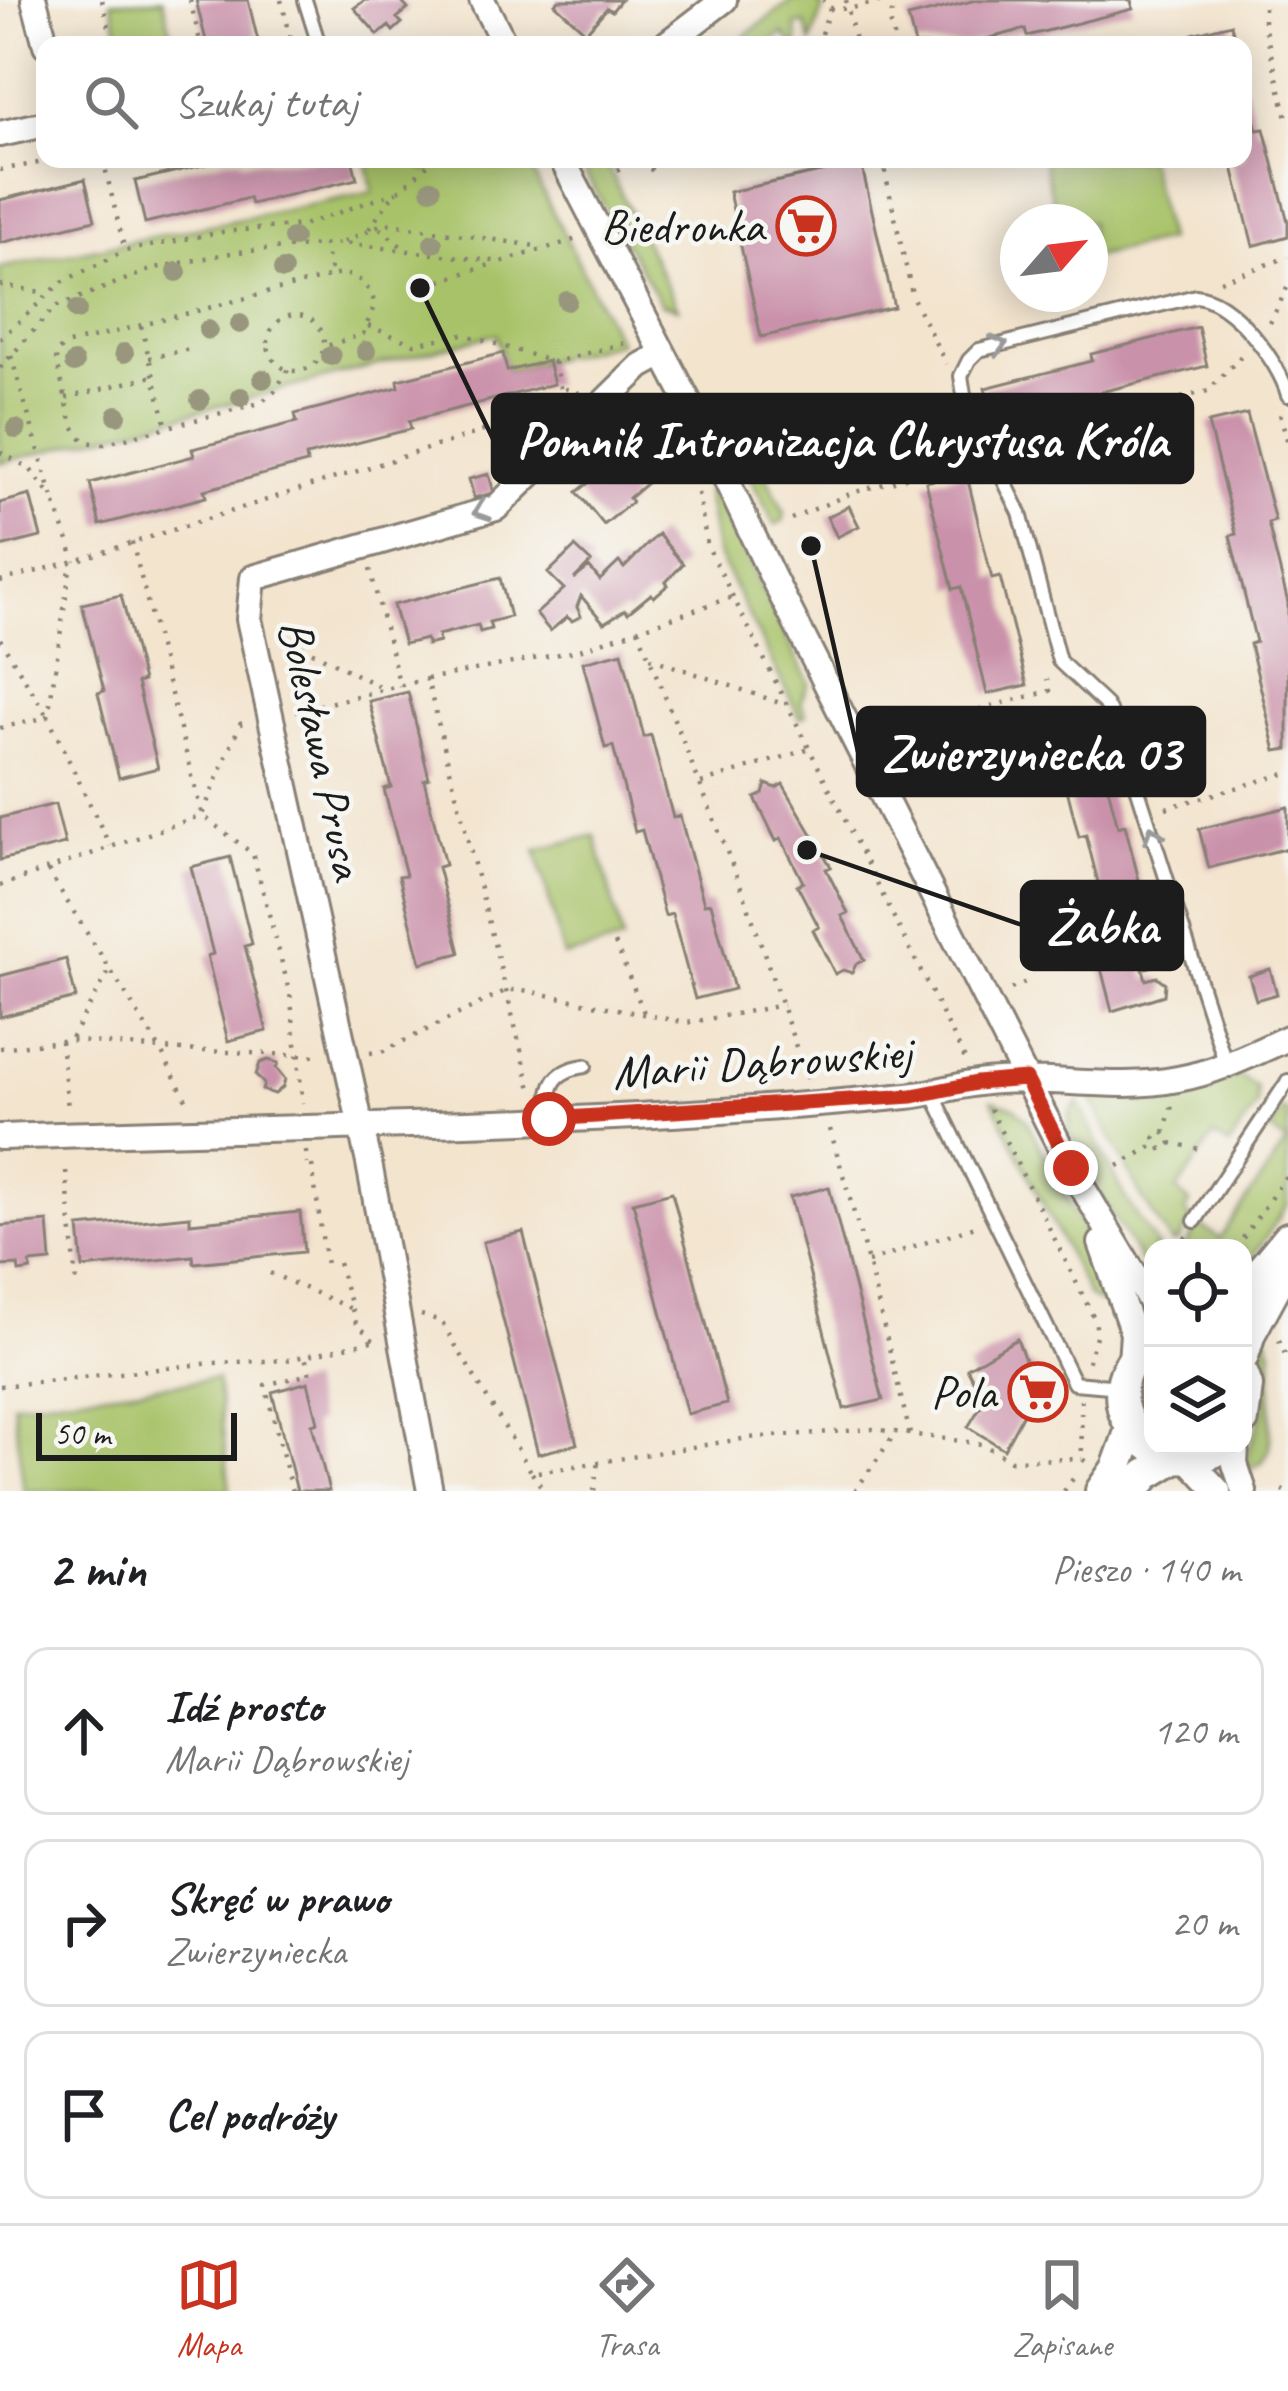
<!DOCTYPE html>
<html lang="pl">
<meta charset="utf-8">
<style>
body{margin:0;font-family:Caveat,sans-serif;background:#f6f6f6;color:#202124}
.controls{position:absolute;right:36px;bottom:36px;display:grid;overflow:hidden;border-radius:24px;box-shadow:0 6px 30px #0003}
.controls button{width:108px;height:108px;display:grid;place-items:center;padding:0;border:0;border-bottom:3px solid #e0e0e0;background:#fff;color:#202124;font:60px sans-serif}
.compass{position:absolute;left:1000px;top:204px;width:108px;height:108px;border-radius:50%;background:#fff;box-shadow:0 6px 30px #0003;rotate:62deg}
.scale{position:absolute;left:36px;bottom:30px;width:201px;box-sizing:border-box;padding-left:12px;border:6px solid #1c1c1c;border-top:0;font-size:33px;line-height:42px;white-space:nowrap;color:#1c1c1c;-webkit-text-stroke:9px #f6f6f2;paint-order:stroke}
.stop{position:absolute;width:36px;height:36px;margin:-27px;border:9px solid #c8321e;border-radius:50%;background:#fff}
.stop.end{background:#c8321e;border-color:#fff;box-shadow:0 3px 12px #0008}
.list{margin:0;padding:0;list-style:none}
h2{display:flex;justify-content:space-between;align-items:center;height:156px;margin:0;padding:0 48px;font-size:51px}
h2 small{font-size:39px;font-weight:400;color:#757577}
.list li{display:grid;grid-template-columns:78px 1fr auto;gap:36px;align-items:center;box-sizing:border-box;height:168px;margin:0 24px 24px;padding:0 24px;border:3px solid #e0e0e0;border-radius:24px}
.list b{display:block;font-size:45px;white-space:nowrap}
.list p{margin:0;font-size:39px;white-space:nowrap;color:#757577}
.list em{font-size:39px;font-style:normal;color:#757577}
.icon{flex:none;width:66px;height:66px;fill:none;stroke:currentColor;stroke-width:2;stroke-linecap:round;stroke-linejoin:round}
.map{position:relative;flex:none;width:1288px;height:1491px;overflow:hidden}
.search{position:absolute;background:#fff;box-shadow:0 6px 30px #0003;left:36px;right:36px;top:36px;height:132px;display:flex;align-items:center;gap:30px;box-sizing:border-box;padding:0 42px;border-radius:24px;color:#757577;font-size:45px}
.sheet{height:732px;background:#fff}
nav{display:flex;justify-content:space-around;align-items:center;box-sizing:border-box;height:168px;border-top:3px solid #e0e0e0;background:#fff;font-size:33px;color:#757577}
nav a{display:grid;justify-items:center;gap:6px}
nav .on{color:#c8321e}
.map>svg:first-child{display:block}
.green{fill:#a7c268;stroke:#626f42;stroke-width:3}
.building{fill:#ca92aa}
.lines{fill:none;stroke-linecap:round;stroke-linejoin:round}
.service-casing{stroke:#888075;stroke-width:18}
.minor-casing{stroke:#888075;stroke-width:30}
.tertiary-casing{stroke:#888075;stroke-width:36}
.path{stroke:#888075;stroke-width:4.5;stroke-dasharray:3 9;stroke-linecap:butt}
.service{stroke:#fff;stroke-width:12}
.minor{stroke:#fff;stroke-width:24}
.tertiary{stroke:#fff;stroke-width:30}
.tree{fill:#98967b}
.oneway{stroke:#999}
.route{stroke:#c8321e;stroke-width:15}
.labels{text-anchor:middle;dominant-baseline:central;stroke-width:9;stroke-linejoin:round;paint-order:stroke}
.poi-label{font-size:48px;fill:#1c1c1c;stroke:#f6f6f2;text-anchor:end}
.street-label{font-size:48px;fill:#1c1c1c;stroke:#f6f6f2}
.leader{fill:none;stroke:#1c1c1c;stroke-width:4.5}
.callout-dot{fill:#1c1c1c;stroke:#f6f6f2;stroke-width:4.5}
.callout{fill:#1c1c1c;stroke:#1c1c1c;stroke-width:4.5}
.callout-label{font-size:51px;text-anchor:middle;font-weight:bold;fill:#fff}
</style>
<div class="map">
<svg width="1288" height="1491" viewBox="0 0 1288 1491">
<rect width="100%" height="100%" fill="#f6f6f2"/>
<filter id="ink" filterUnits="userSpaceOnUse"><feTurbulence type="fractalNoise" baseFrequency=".00833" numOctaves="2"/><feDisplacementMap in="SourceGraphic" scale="24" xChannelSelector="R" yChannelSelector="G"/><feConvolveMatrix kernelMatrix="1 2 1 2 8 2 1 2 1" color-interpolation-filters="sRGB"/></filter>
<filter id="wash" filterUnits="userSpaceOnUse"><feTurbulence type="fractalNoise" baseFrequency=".004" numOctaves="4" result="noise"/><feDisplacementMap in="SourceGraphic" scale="48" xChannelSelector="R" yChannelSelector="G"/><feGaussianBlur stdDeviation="2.7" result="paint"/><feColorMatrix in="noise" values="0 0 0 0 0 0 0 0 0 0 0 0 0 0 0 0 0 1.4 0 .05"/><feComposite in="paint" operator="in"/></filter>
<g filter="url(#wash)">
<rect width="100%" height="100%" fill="#f3e4ce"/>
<!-- green -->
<path class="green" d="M163,0L174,45H122L111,2Z
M792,0H816L823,9L811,43L805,23L796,25L798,45H793L783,33L767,45H733Z
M366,159H405L427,171L451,159H526L619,342L507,371L496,334L0,463V268L373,192Z
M577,159H604L678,308L661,304Z
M1043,159H1148L1167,240L1090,258V222H1058Z
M728,413L735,416L785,513L783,521L775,525L719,418Z
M711,487L809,683L801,702L806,715L800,718L716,551L706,492Z
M595,835L623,941L564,957L536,850Z
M1240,1076L1257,1088V1105L1229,1146L1214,1136L1177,1190L1190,1203L1184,1212L1192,1218L1179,1241L1172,1243L1142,1198L1090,1096L1175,1094Z
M992,1100L1014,1107L1026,1119L1087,1238L1111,1301L1101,1303L1089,1297Z
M1078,1102L1124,1196L1158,1248H1153L1152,1280L1107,1206L1069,1131V1115Z
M1283,1109L1288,1112V1204L1243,1271V1248H1184L1199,1224L1220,1239L1286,1143L1270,1130Z
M1260,1333L1267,1337L1272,1352L1270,1448L1263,1461L1248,1471C1244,1445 1261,1427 1264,1403C1267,1377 1254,1361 1260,1333Z
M217,1379L230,1491H24L13,1403Z"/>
<g id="blocks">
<!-- building -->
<path class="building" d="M196,0H248L259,45H207Z
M365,0H400L408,9L397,18L402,23L393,31L389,26L378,35L354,8Z
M559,0H621L612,11L607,8L586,32L555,4Z
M976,0H1131L1133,9L1027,36L1025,29L962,45H915L908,17Z
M1231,24L1236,45H1194L1192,34Z
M1243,80L1257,130L1264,129L1288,222V236L1253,246L1231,159H1243Z
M228,159H241V162L352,159L357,179L251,204L249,198L145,223L135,181Z
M861,163L894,307L761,337L729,192Z
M85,179L95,220L0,243V200Z
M1198,327L1207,366L1101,392L1102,399L995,427L985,388L1092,361L1091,354Z
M503,353L507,371L548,361L554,384L409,421L411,429L306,456L307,463L204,490L206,497L100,525L90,483L194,456L192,449L297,422L295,414L399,387L398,380Z
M1247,414L1275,521L1268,523L1288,603V749L1276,751L1250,644L1256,642L1230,536L1236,534L1208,423Z
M624,443L653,478L629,498L632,502L604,525L577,492L606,469L600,462Z
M966,472L992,579L1000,577L1027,685L987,694L961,587L953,589L926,482Z
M489,474L494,493L474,498L469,479Z
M30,495L41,537L0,547V503Z
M849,506L859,526L837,537L827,517Z
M658,534L683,564L666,582L668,585L654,597L651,594L628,613L625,610L604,623L581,596L577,607L581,616L572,621L567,617L550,631L536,614L564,589L548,573L575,547L591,562L574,579L589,567L600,580L619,562L624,568Z
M500,578L510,617L489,622L491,629L480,632L478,625L438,635L439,642L427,645L426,639L404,644L393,605Z
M121,595L143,681L137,683L158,768L119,778L98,693L104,691L82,604Z
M622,652L644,737L651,735L673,818L680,816L704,904L711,903L734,989L695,999L672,914L665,916L642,830L635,832L613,746L605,748L583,662Z
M408,692L429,778L424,780L445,865L438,867L460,953L421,963L399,876L406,875L384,789L391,787L369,701Z
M1091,720L1118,827L1125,825L1152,932L1113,941L1086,835L1079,837L1052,730Z
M766,784L776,788L783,784L831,867L826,869L848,913L842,916L864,960L856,964L852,973L843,970L835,974L813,930L819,927L797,885L803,882L781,838L776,841L755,798L763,794Z
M55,804L65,844L0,860V818Z
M1288,807V848L1209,868L1199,829Z
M230,857L252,944L245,946L267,1031L228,1041L207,956L213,954L191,867Z
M1156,948L1157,965L1143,969L1146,980L1157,977L1165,983L1164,995L1112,1011L1100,964Z
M66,959L76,998L0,1017V976Z
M1270,969L1277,994L1256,1000L1249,976Z
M268,1060L278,1063L276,1068L285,1079L283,1087L275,1094L262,1090L264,1084L256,1075L260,1063Z
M829,1187L883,1400L844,1409L790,1197Z
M672,1192L727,1404L687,1414L633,1202Z
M300,1212L304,1252L194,1263L193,1256L83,1268L79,1227L190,1216V1223Z
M48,1222L51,1261L30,1263L31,1270L19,1272L18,1265L0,1266V1226Z
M523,1232L577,1444L538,1454L483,1242Z
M1017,1339L1026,1363L1044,1373L1049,1393L1041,1407L1024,1412L1004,1449L968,1427L984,1401L967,1368Z
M308,1382L318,1422L312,1424L329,1491H297L272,1392Z"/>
</g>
</g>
<g filter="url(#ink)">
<use href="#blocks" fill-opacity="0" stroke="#888075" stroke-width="3"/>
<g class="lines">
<defs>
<path id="service" d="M305,0L319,45
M1226,1065L1118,727L1106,705L1059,661L1020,513L965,401L961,376L969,360L979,350L1196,296C1232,299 1279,362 1288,395
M933,1094L1074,1383L1121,1387
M549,1119C548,1087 551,1071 585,1066
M1195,1221L1288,1081"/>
<path id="minor" d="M34,0L46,45
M482,0L505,45
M665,45L724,0
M0,134L45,124
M562,159L698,420L772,576L1071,1168L1153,1306
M0,1137C302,1126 606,1126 907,1096C931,1094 954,1086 978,1083C1044,1074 1112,1092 1178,1079C1217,1072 1252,1054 1288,1038
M1101,1243L1133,1333L1131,1361
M1236,1446L1235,1464L1244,1491
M1191,1462L1218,1491
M430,1491L369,1163L249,619L253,578L496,508L641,366L663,354"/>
<path id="tertiary" d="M1243,1292L1288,1238
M1153,1342C1075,1394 1157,1491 1224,1446
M1243,1356L1250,1333L1288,1263
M1243,1375L1247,1386L1243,1420
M1101,1491L1117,1468L1130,1432
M1134,1491L1146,1475L1171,1460"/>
</defs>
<!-- service casing -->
<use href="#service" class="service-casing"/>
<!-- minor casing -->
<use href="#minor" class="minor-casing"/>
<!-- tertiary casing -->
<use href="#tertiary" class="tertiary-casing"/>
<!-- path -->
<path class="path" d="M102,0L114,45
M190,0L201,45
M281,0L293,45
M846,0L856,45
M895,0L890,21L896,45
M1264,7V25L1288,122
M830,8L848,9L887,0
M817,45L830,8L823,0
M103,159L125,251
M418,159H423
M882,159L913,298L946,364
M0,170L60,159
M617,170L636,162L658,173
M380,228L403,248
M369,229L391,198L434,159
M344,242L384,223L542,247
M324,244L332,276C354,270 368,283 375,304L363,334L324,347
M440,281L496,263
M1220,281L1288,257
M0,285L47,293
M268 343a28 28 0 1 1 56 0a28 28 0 1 1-56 0Z
M1270,323L1288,286
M141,326L167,428
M368,326L414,344L463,334L554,362L629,342
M0,339L62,282L125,251L222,232L303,225L397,192
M11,356L54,502
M149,358L195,348
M554,362L561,391
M0,368L55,307L155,268L236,252L343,243L501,262L577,239
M288,370L274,392L260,403L103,444L85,442L72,425L55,354L65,345L332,276
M66,398L153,376
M1280,414L1288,443
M1007,442L1208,391L1243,354
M0,452L30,469L50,494
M907,477L933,401L947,395
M696,481L707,545L966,1061
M55,504L75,561
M791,519L852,493L971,459
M132,542L202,815L253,854L290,993L303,1103
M370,569L400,686
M0,581L75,561L543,412L566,389L580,393
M638,629L745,897L807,1079
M280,635L382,688
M0,639L48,717
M650,658L786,705
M427,679L576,651L732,597
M296,711L427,679L531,1089
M48,717L71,562
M0,728L48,717L110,846
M898,730L1050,691L1047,679
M701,783L809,749
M1166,808L1288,773
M48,871L160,1049L190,1107
M0,886L202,815L240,724L245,723
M615,943L645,1015
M1011,989L1026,982
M71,1038L110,970
M61,1041L68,1108
M0,1048L70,1040L160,1049L317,1056
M370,1053L384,1051L507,990H523L687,1023L783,1005
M990,1109L1095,1320L1097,1333L1087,1365
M830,1129L868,1262L910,1434
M1164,1132L1171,1143L1161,1149L1155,1137L1164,1132L1173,1103
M1171,1143L1205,1150
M306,1151L307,1164
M312,1165L326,1265
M1118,1166L1158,1143
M66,1171L77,1286
M1178,1248L1186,1236
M1236,1248L1288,1173
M868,1262L975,1226
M338,1263L356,1323L374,1341
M270,1273L352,1309
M421,1315L441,1321L532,1473L748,1438L873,1429L982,1444L1010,1460L1082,1459
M1279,1340L1288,1361
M0,1386L213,1363L288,1360L376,1340
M1081,1400L1082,1459L1088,1463
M532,1473L544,1491
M1282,1490L1284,1491
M292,1491L265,1385L310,1374L305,1357
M594,1491L598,1461
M855,1491L896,1432
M1064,1491L1075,1476"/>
<!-- service -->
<use href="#service" class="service"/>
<!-- minor -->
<use href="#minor" class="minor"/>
<!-- tertiary -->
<use href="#tertiary" class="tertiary"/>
</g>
<!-- trees -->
<g class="tree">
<circle cx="431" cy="189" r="10"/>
<circle cx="293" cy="238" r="10"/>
<circle cx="433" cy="243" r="10"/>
<circle cx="283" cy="270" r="10"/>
<circle cx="177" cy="272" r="10"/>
<circle cx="567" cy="301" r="10"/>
<circle cx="77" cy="310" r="10"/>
<circle cx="240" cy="324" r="10"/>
<circle cx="208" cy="330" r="10"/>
<circle cx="366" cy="351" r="10"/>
<circle cx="124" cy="353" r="10"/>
<circle cx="331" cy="356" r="10"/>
<circle cx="74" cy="363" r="10"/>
<circle cx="263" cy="379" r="10"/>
<circle cx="241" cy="397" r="10"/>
<circle cx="200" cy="400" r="10"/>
<circle cx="117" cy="415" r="10"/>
<circle cx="16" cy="429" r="10"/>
</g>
<!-- one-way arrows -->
<defs><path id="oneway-chevron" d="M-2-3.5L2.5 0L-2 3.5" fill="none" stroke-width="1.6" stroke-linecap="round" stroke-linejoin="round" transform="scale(3)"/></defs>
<g class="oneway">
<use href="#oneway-chevron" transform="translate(999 345) rotate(-15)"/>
<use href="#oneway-chevron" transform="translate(481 511) rotate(160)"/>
<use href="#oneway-chevron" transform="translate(1153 834) rotate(-107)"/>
</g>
</g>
<g class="lines" filter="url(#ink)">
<!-- route -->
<path class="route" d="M549,1119L913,1096L976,1083L1026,1079L1071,1168"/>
</g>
<!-- icons -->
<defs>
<symbol id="supermarket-ring" viewBox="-11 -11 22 22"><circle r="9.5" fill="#f6f6f2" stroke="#c8321e" stroke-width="1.5"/><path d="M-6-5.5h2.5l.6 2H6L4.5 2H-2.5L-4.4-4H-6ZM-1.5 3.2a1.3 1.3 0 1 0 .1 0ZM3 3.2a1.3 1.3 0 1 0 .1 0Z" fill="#c8321e"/></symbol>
</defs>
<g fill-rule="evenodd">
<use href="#supermarket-ring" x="773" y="193" width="66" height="66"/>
<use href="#supermarket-ring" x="1005" y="1359" width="66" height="66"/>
</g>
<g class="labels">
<!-- poi labels -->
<g class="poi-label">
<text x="764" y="226">Biedronka</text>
<text x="996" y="1392">Pola</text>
</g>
<!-- street labels -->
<g class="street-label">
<text transform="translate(322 749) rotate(78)">Bolesława Prusa</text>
<text transform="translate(762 1062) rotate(-4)">Marii Dąbrowskiej</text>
</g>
</g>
<!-- callouts -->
<path class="leader" d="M420 288L493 439M811 546L858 752M807 850L1022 925"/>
<g class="callout-dot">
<circle cx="420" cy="288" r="12"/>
<circle cx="811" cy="546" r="12"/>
<circle cx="807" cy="850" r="12"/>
</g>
<g class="callout">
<rect x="493" y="395" width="699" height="87" rx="12"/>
<rect x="858" y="708" width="346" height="87" rx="12"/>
<rect x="1022" y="882" width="160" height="87" rx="12"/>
</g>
<g class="callout-label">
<text x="842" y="457">Pomnik Intronizacja Chrystusa Króla</text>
<text x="1031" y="770">Zwierzyniecka 03</text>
<text x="1102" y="943">Żabka</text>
</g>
</svg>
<div class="controls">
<button><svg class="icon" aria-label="locate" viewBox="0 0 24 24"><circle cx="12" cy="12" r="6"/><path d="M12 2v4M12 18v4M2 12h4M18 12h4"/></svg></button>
<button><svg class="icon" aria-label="layers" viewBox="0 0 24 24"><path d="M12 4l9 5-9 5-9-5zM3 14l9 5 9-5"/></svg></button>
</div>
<svg class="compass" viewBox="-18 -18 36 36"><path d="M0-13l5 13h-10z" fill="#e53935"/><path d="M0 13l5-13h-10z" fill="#757577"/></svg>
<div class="scale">50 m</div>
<div class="stop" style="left:549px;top:1119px"></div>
<div class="stop end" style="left:1071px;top:1168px"></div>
<div class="search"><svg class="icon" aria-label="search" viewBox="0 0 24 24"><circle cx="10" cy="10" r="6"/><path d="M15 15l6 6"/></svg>Szukaj tutaj</div>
</div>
<section class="sheet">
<h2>2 min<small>Pieszo · 140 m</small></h2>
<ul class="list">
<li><svg class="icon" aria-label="ahead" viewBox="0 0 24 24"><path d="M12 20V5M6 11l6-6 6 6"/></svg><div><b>Idź prosto</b><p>Marii Dąbrowskiej</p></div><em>120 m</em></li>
<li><svg class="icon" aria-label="right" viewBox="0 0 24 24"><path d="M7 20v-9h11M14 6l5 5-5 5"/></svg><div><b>Skręć w prawo</b><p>Zwierzyniecka</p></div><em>20 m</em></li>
<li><svg class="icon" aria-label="arrive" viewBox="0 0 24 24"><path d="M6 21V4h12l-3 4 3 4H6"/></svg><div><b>Cel podróży</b></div></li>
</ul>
</section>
<nav>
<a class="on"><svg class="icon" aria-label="map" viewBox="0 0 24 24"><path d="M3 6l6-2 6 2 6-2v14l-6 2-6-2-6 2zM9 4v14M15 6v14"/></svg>Mapa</a>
<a><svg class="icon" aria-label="directions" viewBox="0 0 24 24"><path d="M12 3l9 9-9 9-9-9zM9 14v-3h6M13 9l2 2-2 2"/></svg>Trasa</a>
<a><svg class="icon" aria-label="saved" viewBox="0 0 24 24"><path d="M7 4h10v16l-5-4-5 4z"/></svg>Zapisane</a>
</nav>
